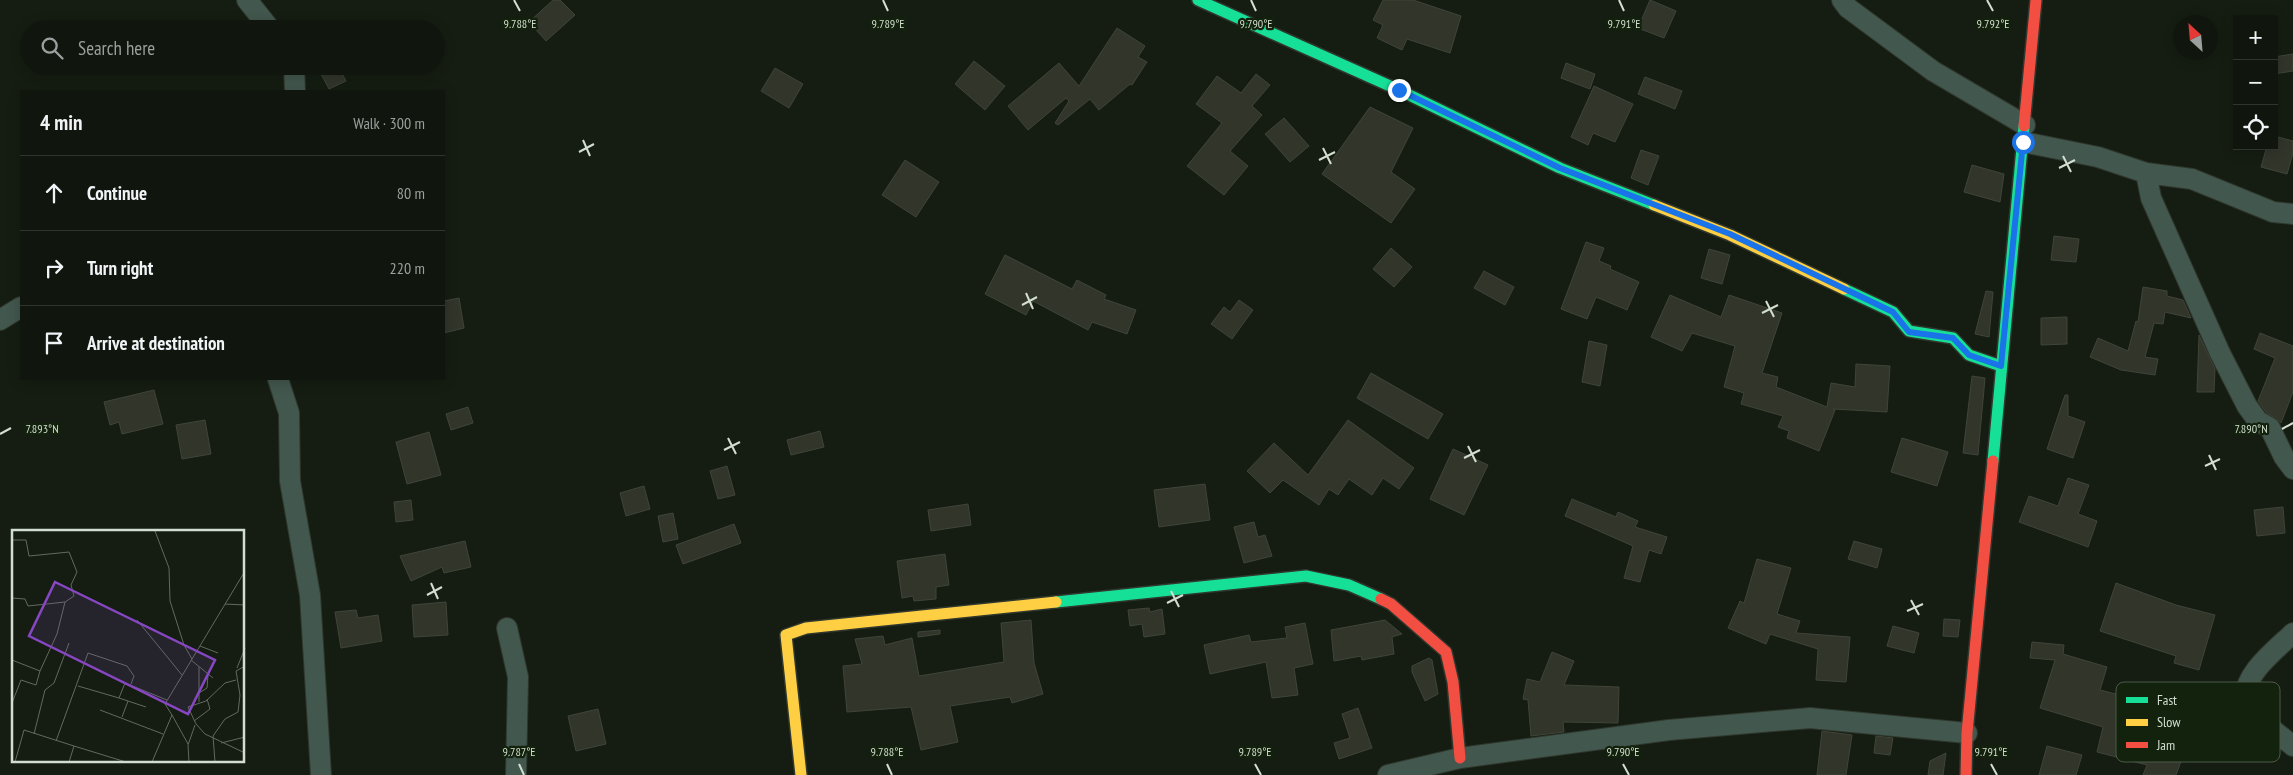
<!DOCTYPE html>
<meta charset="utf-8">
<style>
body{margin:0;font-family:"PT Sans Narrow",sans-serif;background:#191f17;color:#f1f3f6}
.controls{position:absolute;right:15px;top:15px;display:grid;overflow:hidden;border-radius:0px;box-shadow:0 2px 12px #0003}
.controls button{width:45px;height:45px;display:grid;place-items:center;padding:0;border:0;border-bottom:1px solid #30352e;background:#10160e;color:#f1f3f6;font:25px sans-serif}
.compass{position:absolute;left:2173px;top:15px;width:45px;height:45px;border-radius:50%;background:#10160e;box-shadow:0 2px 12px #0003;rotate:334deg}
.stop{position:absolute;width:15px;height:15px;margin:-11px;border:4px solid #1a73e8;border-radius:50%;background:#fff}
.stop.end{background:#1a73e8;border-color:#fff;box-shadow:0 1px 5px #0008}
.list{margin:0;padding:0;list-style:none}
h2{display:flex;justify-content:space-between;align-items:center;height:65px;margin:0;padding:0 20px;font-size:21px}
h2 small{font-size:16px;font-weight:400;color:#9c9f9e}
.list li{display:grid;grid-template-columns:32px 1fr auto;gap:15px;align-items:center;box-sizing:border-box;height:75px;padding:0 20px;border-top:1px solid #30352e}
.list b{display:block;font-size:19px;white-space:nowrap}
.list em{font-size:16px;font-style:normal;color:#9c9f9e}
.icon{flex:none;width:28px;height:28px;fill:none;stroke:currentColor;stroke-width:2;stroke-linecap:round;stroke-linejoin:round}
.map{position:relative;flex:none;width:2293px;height:775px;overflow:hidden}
.search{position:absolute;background:#10160e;box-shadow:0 2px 12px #0003;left:20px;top:20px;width:425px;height:55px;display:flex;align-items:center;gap:12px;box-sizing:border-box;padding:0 18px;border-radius:28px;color:#9c9f9e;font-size:19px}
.panel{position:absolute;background:#10160e;box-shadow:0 2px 12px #0003;left:20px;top:90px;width:425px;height:290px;border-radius:0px}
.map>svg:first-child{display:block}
.building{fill:#31352a;stroke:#404439}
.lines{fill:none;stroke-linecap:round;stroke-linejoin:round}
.street-casing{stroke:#30372d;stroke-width:22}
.fast-casing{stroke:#30372d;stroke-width:14}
.slow-casing{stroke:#30372d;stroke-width:14}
.jam-casing{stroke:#30372d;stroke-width:14}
.street{stroke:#42574e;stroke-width:20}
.fast{stroke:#16e098;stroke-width:11}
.slow{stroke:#ffcf43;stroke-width:11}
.jam{stroke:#f24e42;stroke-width:11}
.route{stroke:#1a73e8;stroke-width:6}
.ticks{fill:none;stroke:#d3ded0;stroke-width:2}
.inset-road{fill:none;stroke:#616a5e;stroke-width:1}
.view{fill:#8847c2;fill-opacity:0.15;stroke:#8847c2;stroke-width:2.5}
.inset-edge{fill:none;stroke:#d3ded0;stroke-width:2.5}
.key{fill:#13220d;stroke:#4d5a48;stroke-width:1}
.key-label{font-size:14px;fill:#d3ded0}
.ticks-label{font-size:12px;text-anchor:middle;fill:#d3ded0;stroke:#13220d;stroke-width:4.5;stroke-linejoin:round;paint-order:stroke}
</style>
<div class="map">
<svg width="2293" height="775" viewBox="0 0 2293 775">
<rect width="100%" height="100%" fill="#151d12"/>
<!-- building -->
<path class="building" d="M553,0H560L575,15L546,41L529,22Z
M1383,0H1413L1461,16L1450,53L1407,39L1402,50L1377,38L1383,25L1373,20Z
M1650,0L1676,11L1664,38L1638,28Z
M1117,28L1145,46L1138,57L1147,62L1132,85L1130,84L1099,110L1090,99L1058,125L1055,123L1069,101L1066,98L1028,130L1008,106L1059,63L1079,86Z
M2293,54V71L2274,74V57Z
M974,61L1005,86L985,110L955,84Z
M1566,63L1595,74L1590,89L1561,78Z
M332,66H338L346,81L329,89L320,72Z
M775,68L803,84L789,108L761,91Z
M1256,74L1270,85L1252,106L1262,115L1230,151L1248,166L1224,195L1187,166L1222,123L1196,104L1217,76L1241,93Z
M1645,77L1682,91L1675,109L1638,94Z
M1594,86L1633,104L1615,142L1593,133L1588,145L1571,137Z
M1370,107L1413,128L1391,172L1415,189L1391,223L1322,174Z
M1284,118L1309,146L1290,162L1265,134Z
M2274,136L2293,141V153L2287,174L2261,167L2267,146H2274Z
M1641,150L1659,156L1648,185L1631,178Z
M905,160L939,182L916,217L882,195Z
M1972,165L2004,174L2000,202L1964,192Z
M2054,236L2079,239L2076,262L2051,260Z
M1586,242L1604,248L1599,261L1611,266L1610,269L1639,282L1627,310L1596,297L1587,319L1561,309Z
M1391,248L1412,267L1394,287L1373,269Z
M1709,249L1730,255L1722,284L1701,278Z
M1005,255L1072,289L1077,280L1106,295L1104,299L1136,310L1127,334L1092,322L1088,330L1033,301L1026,315L985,294Z
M1484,271L1514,287L1505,305L1474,288Z
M2143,287L2167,291V296L2183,300L2191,318L2165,312L2163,324L2154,323L2145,357L2158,359L2155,375L2121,370L2090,357L2098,338L2128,351L2136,321L2138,322Z
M1986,291L1993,292L1989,337L1975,334Z
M1670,295L1721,317L1729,295L1782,313L1762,373L1778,377L1776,387L1827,407L1831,383L1855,387L1856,364L1890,366L1887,412L1833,409L1835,410L1819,451L1787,438L1789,431L1778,427L1783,416L1741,404L1744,393L1724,387L1735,346L1692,333L1682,351L1651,337Z
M459,298L464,328L444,333V301Z
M1239,300L1253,310L1232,339L1211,324L1224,307L1230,312Z
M2067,317V344L2041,345V318Z
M2260,333L2293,346V392L2281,423L2266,412L2258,401L2275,358L2254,349Z
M2199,335L2215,369L2214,392H2197Z
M1589,341L1607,345L1600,386L1582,382Z
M1371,373L1443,414L1428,439L1357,398Z
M1972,376L1985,378L1978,455L1963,453Z
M154,390L163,424L122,434L119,422L110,425L104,402Z
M2065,395H2068V416L2085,422L2073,458L2047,449Z
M468,407L473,423L451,430L446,414Z
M205,420L211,454L182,459L176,425Z
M1348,420L1414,468L1399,489L1383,478L1372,495L1349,479L1338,495L1329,489L1319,505L1283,480L1270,493L1247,471L1274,443L1308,475Z
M820,431L824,447L791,455L787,440Z
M429,432L441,475L407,484L396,442Z
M1902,438L1948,452L1937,486L1891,472Z
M1453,449L1488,465L1464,515L1430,499Z
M727,466L735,495L718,499L710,471Z
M2068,478L2089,485L2078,514L2097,521L2088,547L2019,522L2029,496L2058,506Z
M1205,484L1210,520L1159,527L1154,490Z
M644,486L650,509L626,516L620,493Z
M1572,499L1616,517L1618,512L1638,521L1635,527L1667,537L1661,554L1649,550L1640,582L1624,578L1633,546L1565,516Z
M411,500L413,520L396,522L394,502Z
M968,504L971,525L931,531L928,510Z
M2283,507L2285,533L2257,536L2254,510Z
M673,513L678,539L663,542L658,516Z
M1254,522L1258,537L1265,535L1272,556L1244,563L1234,527Z
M734,524L741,543L683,564L676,545Z
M465,541L471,567L444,573L442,567L411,581L400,556Z
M1854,541L1882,549L1877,568L1848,559Z
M945,554L949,585L936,587V599L914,601L913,596L902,598L897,561Z
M1757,559L1791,568L1777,614L1800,621L1796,633L1850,637L1846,682L1816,680L1818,649L1770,634L1766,644L1728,628L1740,601L1744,603Z
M2116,583L2176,605L2215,615L2199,670L2174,663L2176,656L2100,631Z
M446,602L448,635L414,637L412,605Z
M1149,608L1150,612L1162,609L1165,634L1144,637L1142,624L1130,626L1128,610Z
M356,610L358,618L378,615L382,641L341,648L335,612Z
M1944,619L1960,620L1958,637L1943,636Z
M1031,620L1034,663L1043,694L1012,703L1010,697L950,706L958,742L921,750L911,707L847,712L843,666L862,664L855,639L883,636L885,645L912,638L919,676L1004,662L1001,623Z
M1385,620L1402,634L1392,637L1394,654L1362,660L1361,656L1334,661L1331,630Z
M1305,623L1313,664L1294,668L1298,695L1272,698L1266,662L1210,674L1204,645L1249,635L1251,642L1287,638L1285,627Z
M1893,626L1919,633L1914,653L1887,646Z
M940,630V634L918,637V632Z
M2032,642L2064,645L2063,654L2107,667L2100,690L2131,698L2120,739L2154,747L2160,730L2189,740L2176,775H2143L2147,765L2097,752L2103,727L2040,708L2055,660L2030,658Z
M1552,652L1574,661L1564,685L1619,687L1618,723L1563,722L1564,732L1531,736L1528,700L1523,699L1527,679L1540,682Z
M1429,658L1432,660L1438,694L1425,701L1412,672V666Z
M1358,708L1372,748L1339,759L1334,743L1350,738L1342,714Z
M598,709L606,744L576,751L568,716Z
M1822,731L1852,735L1846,775H1817Z
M1876,736L1893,738L1890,755L1874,753Z
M2047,746L2082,755L2076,775H2039Z
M1946,753L1943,775H1928L1930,761Z"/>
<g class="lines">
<defs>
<path id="street" d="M247,0L270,29
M1842,0L1848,8L1933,71L2025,125
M294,66L295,91
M2023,142L2098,157L2146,173L2192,179L2273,212L2293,214
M2146,173L2151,198L2220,353L2247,406L2258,421L2270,428L2284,457L2293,469
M0,320L21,307
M278,379L289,413L290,481L310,595L321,775
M507,628L518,677L516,775
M2293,633C2279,647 2239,677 2247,700C2251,715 2281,736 2293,746
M1388,775L1460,758L1669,730L1810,718L1967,733"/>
<path id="fast" d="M1198,0L1399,90L1560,168L1654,205
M1844,289L1893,312L1909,331L1953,338L1969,355L2001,366
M1993,461L2024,126
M1056,602L1306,576L1349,585L1381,599"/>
<path id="slow" d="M1654,205L1730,235L1844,289
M801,775L786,635L806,628L1056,602"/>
<path id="jam" d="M2024,126L2036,0
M1381,599L1391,604L1446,652L1453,682L1460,758
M1966,775L1967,733L1993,461"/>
</defs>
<!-- street casing -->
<use href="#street" class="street-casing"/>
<!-- fast casing -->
<use href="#fast" class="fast-casing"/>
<!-- slow casing -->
<use href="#slow" class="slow-casing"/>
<!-- jam casing -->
<use href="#jam" class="jam-casing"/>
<!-- street -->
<use href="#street" class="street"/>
<!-- fast -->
<use href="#fast" class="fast"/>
<!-- slow -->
<use href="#slow" class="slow"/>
<!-- jam -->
<use href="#jam" class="jam"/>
</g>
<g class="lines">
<!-- route -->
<path class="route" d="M1399,90L1560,168L1730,234L1893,312L1909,332L1953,338L1969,355L2001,366L2023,142"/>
</g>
<!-- ticks -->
<path class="ticks" d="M514,0L520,11M883,0L888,11M1251,0L1256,11M1619,0L1624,11M1987,0L1993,11M583,140L590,156M1323,148L1331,164M579,152L594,144M2063,156L2071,172M1319,160L1335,152M2059,168L2075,160M1026,293L1033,309M1766,301L1774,317M1022,305L1037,297M1762,313L1778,305M2282,429L2293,423M0,434L11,428M728,438L736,454M1468,446L1476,462M724,450L740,442M2209,455L2216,470M1464,458L1480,450M2205,466L2220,459M431,583L438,599M1171,591L1179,607M427,595L442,587M1911,600L1919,615M1167,603L1183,595M1907,611L1923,604M519,764L524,775M887,764L892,775M1255,764L1261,775M1623,764L1629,775M1991,764L1997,775"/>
<!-- overview -->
<g transform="translate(12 530)">
<rect width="232" height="232" fill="#151d12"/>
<path class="inset-road" d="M143,1L157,38L158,71L172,115L180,129M0,10H14L17,26L57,22L65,42L59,55L62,66L53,72L45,104L28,141M0,68L13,69L16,76L53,72M213,74L233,75M125,90L170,145M188,116L206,123M0,130L28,141L24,155L9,150L0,173M179,130L201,148M187,137V172M225,138L233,118M224,150L213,153L194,171L176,177L184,194L193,204L233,223M66,156L107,168M187,163L195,158L196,145M116,171L134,177M88,180L151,204M160,185L176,214M110,187L116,171L107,168L113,153L155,170M182,191L198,179L195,169M22,204L33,160L42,153L57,113M44,211L76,123L115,136L122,146L119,154M209,213L233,207M3,232L12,200L62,216M57,232L62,216L114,232M140,232L160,185L153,174L233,41M177,232L176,215L183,195M203,232L201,206L213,189L226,182L228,165L224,141L233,136"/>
<path class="view" d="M43,52L203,130L176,184L17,106Z"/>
<rect width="232" height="232" class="inset-edge"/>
</g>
<!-- legend -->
<rect x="2116" y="682" width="164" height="80" rx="8" class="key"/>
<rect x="2126" y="697" width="22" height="6" fill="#16e098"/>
<rect x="2126" y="719" width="22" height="7" fill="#ffcf43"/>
<rect x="2126" y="742" width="22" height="6" fill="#f24e42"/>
<g class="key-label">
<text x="2157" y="705">Fast</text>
<text x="2157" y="727">Slow</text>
<text x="2157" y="750">Jam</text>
</g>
<g class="ticks-label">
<text x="520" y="28">9.788°E</text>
<text x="888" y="28">9.789°E</text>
<text x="1256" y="28">9.790°E</text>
<text x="1624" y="28">9.791°E</text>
<text x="1993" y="28">9.792°E</text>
<text x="42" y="433">7.893°N</text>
<text x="2251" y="433">7.890°N</text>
<text x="519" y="756">9.787°E</text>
<text x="887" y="756">9.788°E</text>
<text x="1255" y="756">9.789°E</text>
<text x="1623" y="756">9.790°E</text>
<text x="1991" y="756">9.791°E</text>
</g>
</svg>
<div class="controls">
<button>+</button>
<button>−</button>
<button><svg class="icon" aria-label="locate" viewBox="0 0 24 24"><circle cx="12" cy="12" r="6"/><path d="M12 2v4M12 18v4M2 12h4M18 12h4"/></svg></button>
</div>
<svg class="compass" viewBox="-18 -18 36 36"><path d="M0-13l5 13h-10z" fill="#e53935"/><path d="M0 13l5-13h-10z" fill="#9c9f9e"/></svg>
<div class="stop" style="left:2023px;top:142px"></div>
<div class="stop end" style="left:1399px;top:90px"></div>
<div class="search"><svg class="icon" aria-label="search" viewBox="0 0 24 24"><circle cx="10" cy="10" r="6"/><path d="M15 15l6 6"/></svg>Search here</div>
<section class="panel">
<h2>4 min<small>Walk · 300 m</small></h2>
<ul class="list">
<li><svg class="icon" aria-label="ahead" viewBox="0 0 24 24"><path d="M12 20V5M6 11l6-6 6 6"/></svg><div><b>Continue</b></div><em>80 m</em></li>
<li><svg class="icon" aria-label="right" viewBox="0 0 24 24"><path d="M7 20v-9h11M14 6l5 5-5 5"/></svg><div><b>Turn right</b></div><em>220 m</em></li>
<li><svg class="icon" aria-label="arrive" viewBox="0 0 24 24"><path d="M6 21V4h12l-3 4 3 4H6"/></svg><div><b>Arrive at destination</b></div></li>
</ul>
</section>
</div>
